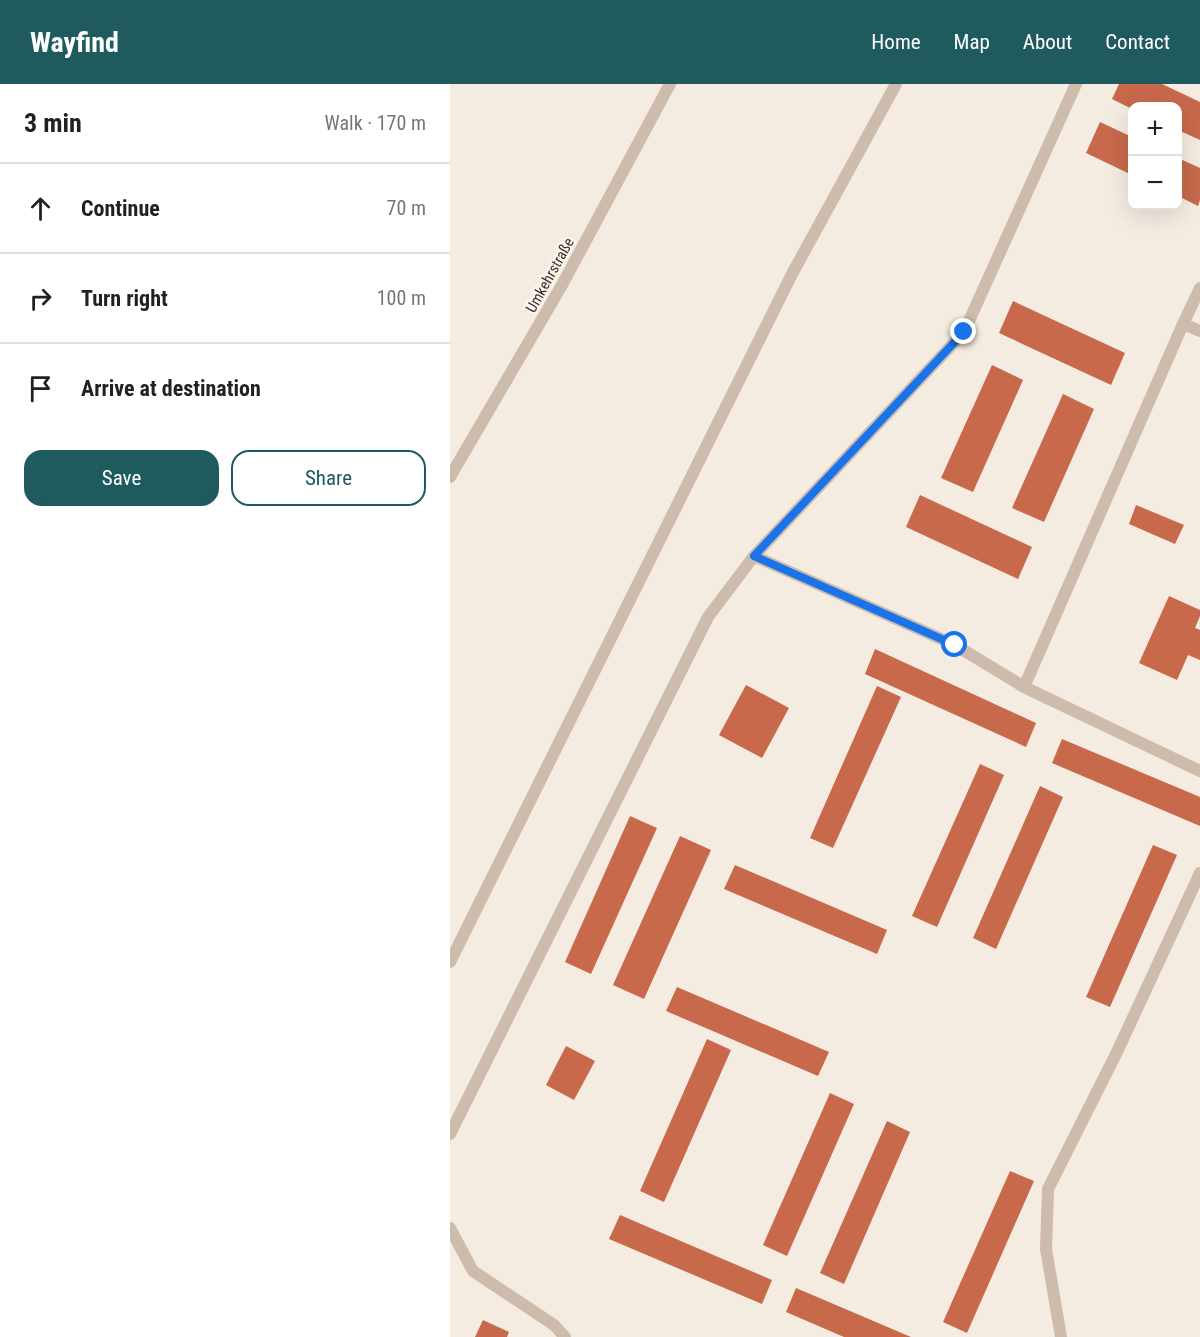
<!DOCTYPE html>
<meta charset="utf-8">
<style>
body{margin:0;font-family:"Roboto Condensed",sans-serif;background:#f2f2f2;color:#202124}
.controls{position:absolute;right:18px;top:18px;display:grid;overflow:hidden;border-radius:12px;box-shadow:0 6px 24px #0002}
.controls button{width:54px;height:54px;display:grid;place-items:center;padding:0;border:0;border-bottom:2px solid #e0e0e0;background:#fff;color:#202124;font:30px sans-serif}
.stop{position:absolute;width:18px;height:18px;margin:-14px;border:4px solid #1a73e8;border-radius:50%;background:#fff}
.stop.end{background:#1a73e8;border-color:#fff;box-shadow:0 2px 6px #0008}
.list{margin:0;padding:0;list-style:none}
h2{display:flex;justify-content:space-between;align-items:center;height:78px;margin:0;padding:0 24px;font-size:26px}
h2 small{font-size:20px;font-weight:400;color:#757577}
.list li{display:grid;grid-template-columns:39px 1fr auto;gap:18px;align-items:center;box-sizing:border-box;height:90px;padding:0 24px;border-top:2px solid #e0e0e0}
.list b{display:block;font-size:22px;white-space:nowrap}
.list em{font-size:20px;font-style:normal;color:#757577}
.actions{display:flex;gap:12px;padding:18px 24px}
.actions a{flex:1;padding:14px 0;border:2px solid #1f5a5e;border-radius:18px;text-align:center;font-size:21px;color:#1f5a5e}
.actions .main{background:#1f5a5e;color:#fff}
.icon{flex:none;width:33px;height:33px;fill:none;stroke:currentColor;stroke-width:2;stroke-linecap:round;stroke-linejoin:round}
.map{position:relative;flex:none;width:750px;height:1253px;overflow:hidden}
header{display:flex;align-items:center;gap:36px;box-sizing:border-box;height:84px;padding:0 30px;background:#1f5a5e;color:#fff}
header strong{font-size:28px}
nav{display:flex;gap:33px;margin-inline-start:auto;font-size:21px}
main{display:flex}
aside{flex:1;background:#fff}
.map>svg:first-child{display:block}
.building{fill:#c8694b}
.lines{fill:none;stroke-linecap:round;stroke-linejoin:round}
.service{stroke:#cdbbac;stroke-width:12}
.route{stroke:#1a73e8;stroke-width:8}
.labels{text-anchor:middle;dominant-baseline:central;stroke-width:5;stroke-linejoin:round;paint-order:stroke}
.street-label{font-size:15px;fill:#3b302b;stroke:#fbf5ee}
</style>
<header>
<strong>Wayfind</strong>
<nav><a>Home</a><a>Map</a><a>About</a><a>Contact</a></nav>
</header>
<main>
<aside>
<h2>3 min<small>Walk · 170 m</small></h2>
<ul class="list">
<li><svg class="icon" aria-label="ahead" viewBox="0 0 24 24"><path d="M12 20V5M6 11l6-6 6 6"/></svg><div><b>Continue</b></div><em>70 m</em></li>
<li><svg class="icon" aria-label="right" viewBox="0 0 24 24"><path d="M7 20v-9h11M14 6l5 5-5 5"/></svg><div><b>Turn right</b></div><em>100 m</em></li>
<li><svg class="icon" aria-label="arrive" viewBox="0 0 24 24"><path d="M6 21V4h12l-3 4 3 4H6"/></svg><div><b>Arrive at destination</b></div></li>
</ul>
<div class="actions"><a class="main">Save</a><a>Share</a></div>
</aside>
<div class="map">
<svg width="750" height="1253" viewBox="0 0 750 1253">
<rect width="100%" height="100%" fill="#f4ebe1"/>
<!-- building -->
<path class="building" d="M669,0H712L750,18V56L728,46V22H682V25L662,15Z
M650,38L682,53V91L636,69Z
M728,74L750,84V116L748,122L728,112Z
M563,217L675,269L661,301L549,249Z
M542,281L573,296L523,408L491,394Z
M613,310L644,325L594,438L562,424Z
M470,411L582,463L568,495L456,443Z
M686,421L734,441L725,460L679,440Z
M719,512L750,526V532L745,544L750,546V576L738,571L727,596L689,579Z
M425,565L586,639L576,663L415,590Z
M296,601L339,624L312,674L269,651Z
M427,602L451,613L383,764L360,754Z
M612,655L750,713V742L602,679Z
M530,680L554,691L487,843L462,832Z
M590,702L613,713L546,865L523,854Z
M180,732L207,744L141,890L115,878Z
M230,752L261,766L194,915L163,901Z
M703,761L727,771L660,923L636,913Z
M285,781L437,846L427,870L274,805Z
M227,903L379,968L368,992L216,927Z
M257,955L281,966L214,1118L190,1107Z
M116,962L145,977L124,1016L96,1001Z
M380,1009L404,1020L337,1172L313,1161Z
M437,1037L460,1048L394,1200L370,1189Z
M560,1087L584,1097L517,1249L493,1238Z
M170,1131L322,1196L312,1220L159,1155Z
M346,1204L461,1253H394L336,1228Z
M33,1236L59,1248L57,1253H25Z"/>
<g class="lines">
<!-- service -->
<path class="service" d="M750,204L733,240L750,247
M0,393L112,201L220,0
M304,472L505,561L574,603L750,687
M574,603L733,240
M0,878L342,190L446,0
M0,1050L258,533L304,472L514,248L626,0
M0,1144L23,1187L104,1241L115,1253
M611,1253L596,1165L598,1105L667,968L750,789"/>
</g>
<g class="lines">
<!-- route -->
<path class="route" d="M505,561L304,472L514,248"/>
</g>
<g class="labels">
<!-- street labels -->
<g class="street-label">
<text transform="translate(100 191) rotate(-61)">Umkehrstraße</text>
</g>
</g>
</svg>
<div class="controls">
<button>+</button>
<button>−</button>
</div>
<div class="stop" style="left:505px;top:561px"></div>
<div class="stop end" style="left:514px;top:248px"></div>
</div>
</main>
